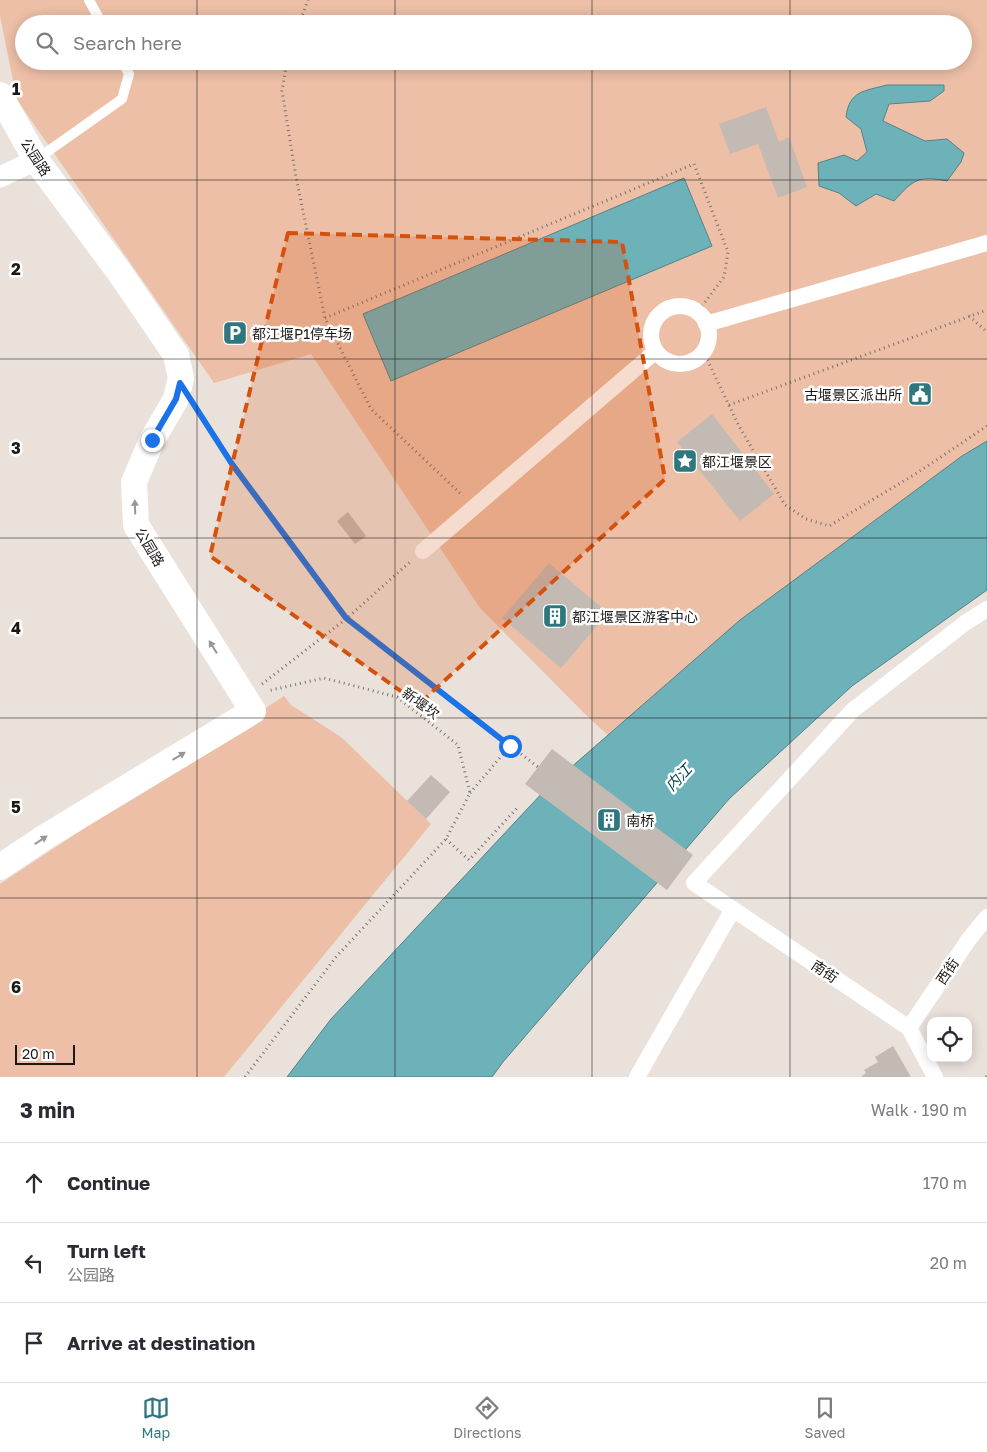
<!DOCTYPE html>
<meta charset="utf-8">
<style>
body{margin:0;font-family:"Golos Text","Noto Sans SC",sans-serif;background:#f7f7f7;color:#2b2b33}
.controls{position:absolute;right:15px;bottom:15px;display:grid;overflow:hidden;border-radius:10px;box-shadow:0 2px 12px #0003}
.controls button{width:45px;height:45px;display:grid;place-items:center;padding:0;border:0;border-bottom:1px solid #e1e1e2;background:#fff;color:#2b2b33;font:25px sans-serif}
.scale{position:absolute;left:15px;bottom:12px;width:60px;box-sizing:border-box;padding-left:5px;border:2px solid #1b1816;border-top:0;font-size:14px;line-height:18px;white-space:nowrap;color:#1b1816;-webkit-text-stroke:4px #fff;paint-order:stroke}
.stop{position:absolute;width:15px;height:15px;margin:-11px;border:4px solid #1a73e8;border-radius:50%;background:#fff}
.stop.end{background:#1a73e8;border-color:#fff;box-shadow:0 1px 5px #0008}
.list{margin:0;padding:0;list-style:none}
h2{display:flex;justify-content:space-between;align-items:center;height:65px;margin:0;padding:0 20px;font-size:21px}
h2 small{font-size:16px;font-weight:400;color:#7c7c81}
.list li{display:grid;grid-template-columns:32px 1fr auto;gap:15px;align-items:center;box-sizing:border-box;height:80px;padding:0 20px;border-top:1px solid #e1e1e2}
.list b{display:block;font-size:19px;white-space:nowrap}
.list p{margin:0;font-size:16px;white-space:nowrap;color:#7c7c81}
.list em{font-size:16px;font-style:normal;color:#7c7c81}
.icon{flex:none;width:28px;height:28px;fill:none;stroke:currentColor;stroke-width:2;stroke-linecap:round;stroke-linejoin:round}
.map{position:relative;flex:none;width:987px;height:1077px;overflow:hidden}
.search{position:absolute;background:#fff;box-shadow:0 2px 12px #0003;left:15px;right:15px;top:15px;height:55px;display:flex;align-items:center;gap:12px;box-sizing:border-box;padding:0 18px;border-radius:28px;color:#7c7c81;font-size:19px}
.sheet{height:305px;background:#fff}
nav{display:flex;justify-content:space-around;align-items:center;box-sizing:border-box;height:70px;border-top:1px solid #e1e1e2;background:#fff;font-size:14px;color:#7c7c81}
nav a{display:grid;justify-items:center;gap:2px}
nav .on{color:#2f777f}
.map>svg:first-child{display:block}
.green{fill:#ecbfa6;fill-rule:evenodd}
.water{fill:#6db1b9;stroke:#548388}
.building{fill:#c3bab4}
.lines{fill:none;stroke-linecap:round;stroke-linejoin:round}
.path{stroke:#78736f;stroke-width:3;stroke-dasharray:1 4;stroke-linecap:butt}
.service{stroke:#fff;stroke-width:10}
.pedestrian{stroke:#fff;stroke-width:16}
.minor{stroke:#fff;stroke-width:21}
.tertiary{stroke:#fff;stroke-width:26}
.oneway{fill:#989796}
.route{stroke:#1a73e8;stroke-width:6}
.marked{fill:#d4520d;fill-opacity:0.2;stroke:#d4520d;stroke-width:4;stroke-dasharray:10 6;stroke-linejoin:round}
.grid{fill:none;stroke:#1b1816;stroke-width:1;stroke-opacity:0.55}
.labels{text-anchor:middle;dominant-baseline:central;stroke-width:5;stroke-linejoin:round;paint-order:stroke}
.street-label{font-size:14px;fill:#1b1816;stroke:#fff}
.poi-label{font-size:14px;fill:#1b1816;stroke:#fff;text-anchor:start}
.water-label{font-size:15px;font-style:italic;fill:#06474d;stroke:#fff}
.grid-label{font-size:16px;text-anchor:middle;font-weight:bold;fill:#1b1816;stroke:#fff;stroke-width:5;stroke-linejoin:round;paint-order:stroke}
</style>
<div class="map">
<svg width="987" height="1077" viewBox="0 0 987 1077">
<rect width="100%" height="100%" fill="#eae1db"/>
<!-- green -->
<path class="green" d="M0,0H987V577L691,812L585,714L480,608L311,354L214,383L17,100L0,16ZM24,24H963V61H24Z
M284,696L291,705L341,737L431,824L224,1077H0V884Z"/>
<!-- water -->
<path class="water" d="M887,85H944V91L930,101L889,104L883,121L925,141L947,139L964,153L961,162L947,181C918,175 913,180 894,201L876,194L856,206L839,193L819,186L818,163L844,155L857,161L867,152L861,129L846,117C849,91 864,91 887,85Z
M684,178L712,246L391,381L363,314Z
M987,441V590L852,686L729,799L503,1062L492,1077H287L331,1019L545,790L740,620L962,456Z"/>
<!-- building -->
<path class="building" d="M766,107L779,142L789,137L807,187L778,198L758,144L730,154L719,124Z
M712,414L774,494L740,521L677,442Z
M348,512L366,536L355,544L337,521Z
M549,563L608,613L561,668L502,618Z
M552,749L693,855L667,890L525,784Z
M431,775L450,792L426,819L407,801Z
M893,1046L911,1077H861L866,1073L864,1070L878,1062L875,1057Z"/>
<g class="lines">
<!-- path -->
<path class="path" d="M299,24L308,0
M287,61L282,91L296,177L325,318L371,409L463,496
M969,316L987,332
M325,318L694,164L728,252L724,277L702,306
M703,351L739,426L785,505L806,519L829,526L917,473L987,426
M729,405L987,310
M196,408L232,464L346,619L538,767
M262,684L346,619L411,561
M470,793L510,746
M446,839L469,860L518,807
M245,1077L336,957L446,839L470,793L458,745L397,697L324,678L267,691
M986,1077L987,1076"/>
<!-- service -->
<path class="service" d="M89,0L102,24
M37,159L122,99L129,74L122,61"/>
<!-- pedestrian -->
<path class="pedestrian" d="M651 335a29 29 0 1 1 58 0a29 29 0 1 1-58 0Z
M706,324L987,243
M423,551L656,351
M909,1028L969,939L987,917
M637,1077L733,909
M935,1077L909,1028L694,883L853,710L965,623L987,609"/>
<!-- minor -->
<path class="minor" d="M0,177L36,160"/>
<!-- tertiary -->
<path class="tertiary" d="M0,95L36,160L120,273L176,355L181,378L176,399L152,440L134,482L136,525L253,711L45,837L0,867"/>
</g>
<!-- one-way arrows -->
<defs><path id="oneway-solid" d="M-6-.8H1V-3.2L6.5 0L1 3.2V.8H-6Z" transform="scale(1.25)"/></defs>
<g class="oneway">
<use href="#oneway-solid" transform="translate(135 507) rotate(-92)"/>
<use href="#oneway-solid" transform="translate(213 647) rotate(-122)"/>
<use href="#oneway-solid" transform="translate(179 756) rotate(-31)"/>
<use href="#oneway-solid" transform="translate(41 840) rotate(-33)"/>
</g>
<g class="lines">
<!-- route -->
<path class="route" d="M152,440L176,399L180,383L232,464L346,618L510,746"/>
</g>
<!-- marked area -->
<path class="marked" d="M288,233L622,242L665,479L419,704L210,556Z"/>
<!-- grid -->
<path class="grid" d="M197,0V24M395,0V24M592,0V24M790,0V24M197,61V1077M395,61V1077M592,61V1077M790,61V1077M0,180H987M0,359H987M0,538H987M0,718H987M0,898H987"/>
<!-- icons -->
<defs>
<symbol id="parking-square" viewBox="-11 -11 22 22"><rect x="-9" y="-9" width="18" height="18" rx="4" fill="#2f777f" stroke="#fff"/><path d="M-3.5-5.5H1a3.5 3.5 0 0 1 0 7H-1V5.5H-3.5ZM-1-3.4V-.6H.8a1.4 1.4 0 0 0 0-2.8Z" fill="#fff"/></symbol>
<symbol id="civic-square" viewBox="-11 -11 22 22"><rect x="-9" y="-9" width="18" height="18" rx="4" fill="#2f777f" stroke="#fff"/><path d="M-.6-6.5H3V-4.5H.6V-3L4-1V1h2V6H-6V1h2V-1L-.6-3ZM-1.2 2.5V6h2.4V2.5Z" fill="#fff"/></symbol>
<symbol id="sight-square" viewBox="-11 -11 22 22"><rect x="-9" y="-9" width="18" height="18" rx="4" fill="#2f777f" stroke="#fff"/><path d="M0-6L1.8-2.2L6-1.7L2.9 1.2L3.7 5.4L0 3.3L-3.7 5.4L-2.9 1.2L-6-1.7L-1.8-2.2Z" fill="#fff"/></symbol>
<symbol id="building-square" viewBox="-11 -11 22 22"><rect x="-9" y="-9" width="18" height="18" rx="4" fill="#2f777f" stroke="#fff"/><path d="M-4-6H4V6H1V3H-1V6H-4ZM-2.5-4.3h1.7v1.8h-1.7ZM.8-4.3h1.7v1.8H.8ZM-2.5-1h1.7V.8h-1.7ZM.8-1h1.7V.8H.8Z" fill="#fff"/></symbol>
</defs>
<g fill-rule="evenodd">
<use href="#parking-square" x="221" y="319" width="28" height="28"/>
<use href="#civic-square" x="906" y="380" width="28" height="28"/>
<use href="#sight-square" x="671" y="447" width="28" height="28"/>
<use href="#building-square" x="541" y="602" width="28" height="28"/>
<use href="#building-square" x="595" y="806" width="28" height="28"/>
</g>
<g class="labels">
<!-- street labels -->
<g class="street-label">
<text transform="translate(36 157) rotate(57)">公园路</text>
<text transform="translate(150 547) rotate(59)">公园路</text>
<text transform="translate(421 703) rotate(36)">新堰坎</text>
<text transform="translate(825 971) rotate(34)">南街</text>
<text transform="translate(947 971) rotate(-56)">西街</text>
</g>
<!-- poi labels -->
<g class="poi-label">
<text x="252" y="333">都江堰P1停车场</text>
<text x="902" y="394" text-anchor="end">古堰景区派出所</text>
<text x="702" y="461">都江堰景区</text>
<text x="572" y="616">都江堰景区游客中心</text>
<text x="626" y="820">南桥</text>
</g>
<!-- water labels -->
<g class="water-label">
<text transform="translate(678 777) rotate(-46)">内江</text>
</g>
</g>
<g class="grid-label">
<text x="16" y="95">1</text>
<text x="16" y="275">2</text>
<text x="16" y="454">3</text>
<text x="16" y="634">4</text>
<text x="16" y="813">5</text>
<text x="16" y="993">6</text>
</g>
</svg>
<div class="controls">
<button><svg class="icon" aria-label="locate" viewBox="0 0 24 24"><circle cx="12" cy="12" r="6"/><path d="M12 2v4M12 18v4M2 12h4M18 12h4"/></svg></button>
</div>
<div class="scale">20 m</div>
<div class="stop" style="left:510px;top:746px"></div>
<div class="stop end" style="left:152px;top:440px"></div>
<div class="search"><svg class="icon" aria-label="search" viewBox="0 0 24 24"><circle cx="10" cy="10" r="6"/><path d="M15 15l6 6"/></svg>Search here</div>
</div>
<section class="sheet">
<h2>3 min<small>Walk · 190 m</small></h2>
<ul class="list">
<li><svg class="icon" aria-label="ahead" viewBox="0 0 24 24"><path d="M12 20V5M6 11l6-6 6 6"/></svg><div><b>Continue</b></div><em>170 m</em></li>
<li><svg class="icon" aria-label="left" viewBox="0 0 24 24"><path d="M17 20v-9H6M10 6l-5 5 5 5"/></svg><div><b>Turn left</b><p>公园路</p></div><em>20 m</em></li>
<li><svg class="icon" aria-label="arrive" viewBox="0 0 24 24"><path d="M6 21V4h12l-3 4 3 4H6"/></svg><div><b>Arrive at destination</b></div></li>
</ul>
</section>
<nav>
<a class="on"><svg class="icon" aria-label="map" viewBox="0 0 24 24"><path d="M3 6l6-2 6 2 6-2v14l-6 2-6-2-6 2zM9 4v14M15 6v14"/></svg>Map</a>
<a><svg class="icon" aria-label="directions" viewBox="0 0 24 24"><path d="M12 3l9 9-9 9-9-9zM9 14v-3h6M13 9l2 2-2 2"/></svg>Directions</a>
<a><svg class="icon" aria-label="saved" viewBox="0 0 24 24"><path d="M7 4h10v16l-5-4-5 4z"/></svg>Saved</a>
</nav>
